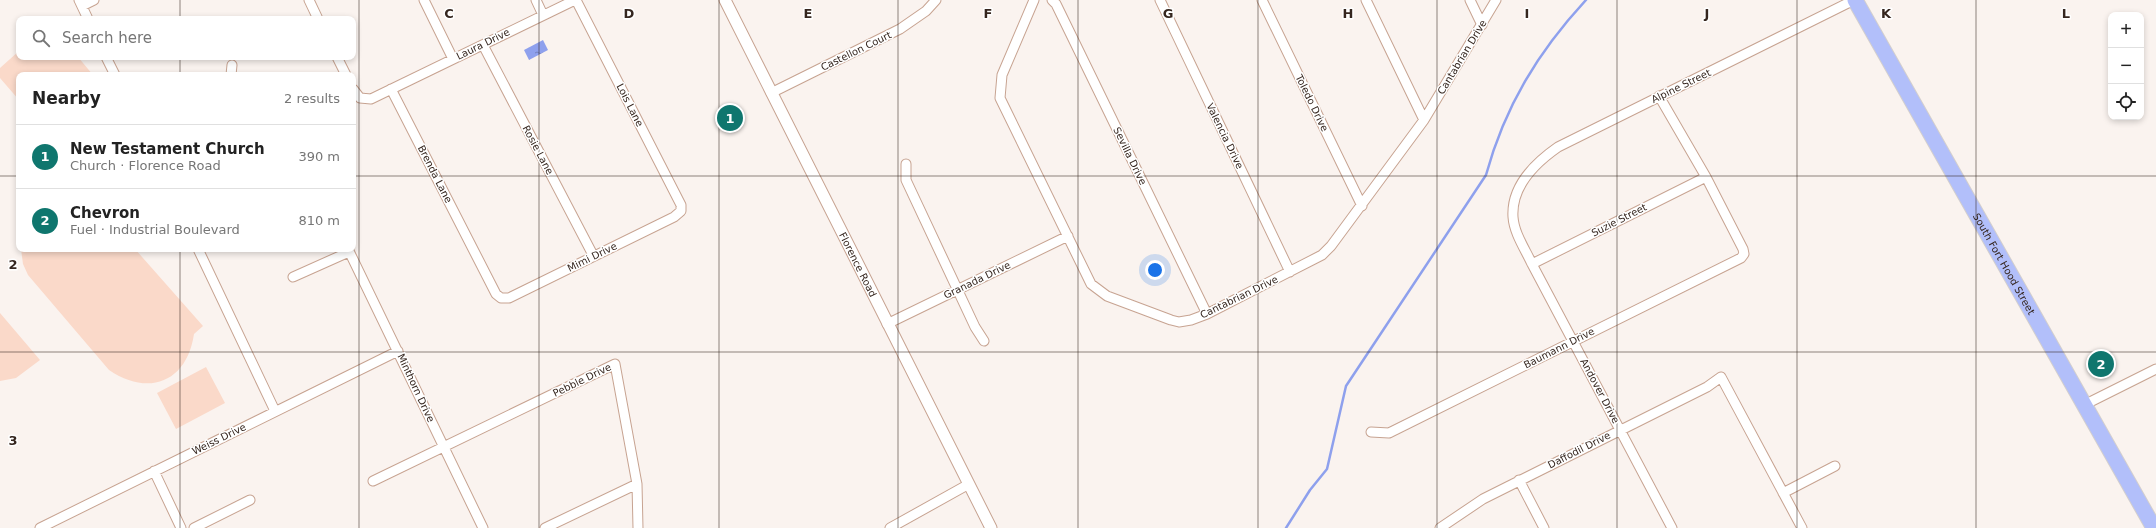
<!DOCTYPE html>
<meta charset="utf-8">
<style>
body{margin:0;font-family:"DejaVu Sans",sans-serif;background:#f2f2f2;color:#222}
.controls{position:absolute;right:12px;top:12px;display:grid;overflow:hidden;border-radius:8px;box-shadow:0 2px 6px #0003}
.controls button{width:36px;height:36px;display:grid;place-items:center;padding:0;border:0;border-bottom:1px solid #e0e0e0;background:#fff;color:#222;font:20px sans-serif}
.you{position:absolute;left:1155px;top:270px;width:14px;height:14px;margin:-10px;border:3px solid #fff;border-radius:50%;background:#1a73e8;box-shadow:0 0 0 6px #1a73e833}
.badge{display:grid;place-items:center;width:26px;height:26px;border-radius:50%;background:#0f766e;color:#fff;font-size:13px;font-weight:700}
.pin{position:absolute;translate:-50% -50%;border:2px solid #fff;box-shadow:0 1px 4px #0006}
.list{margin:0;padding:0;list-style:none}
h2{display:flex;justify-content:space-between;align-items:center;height:52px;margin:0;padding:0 16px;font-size:17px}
h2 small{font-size:13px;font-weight:400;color:#767676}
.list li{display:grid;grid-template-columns:26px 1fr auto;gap:12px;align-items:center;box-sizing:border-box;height:64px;padding:0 16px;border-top:1px solid #e0e0e0}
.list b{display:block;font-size:15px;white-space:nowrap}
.list p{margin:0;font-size:13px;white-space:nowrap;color:#767676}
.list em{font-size:13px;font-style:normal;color:#767676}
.icon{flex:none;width:22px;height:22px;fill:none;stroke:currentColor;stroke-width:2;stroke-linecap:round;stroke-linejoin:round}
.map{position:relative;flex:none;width:2156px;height:528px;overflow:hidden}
.search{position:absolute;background:#fff;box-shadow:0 2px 6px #0003;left:16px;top:16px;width:340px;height:44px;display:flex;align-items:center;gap:10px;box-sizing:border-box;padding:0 14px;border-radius:8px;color:#767676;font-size:15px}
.panel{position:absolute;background:#fff;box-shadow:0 2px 6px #0003;left:16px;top:72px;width:340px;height:180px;border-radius:8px}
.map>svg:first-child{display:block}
.grass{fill:#fad9c9}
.water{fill:url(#water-ripples)}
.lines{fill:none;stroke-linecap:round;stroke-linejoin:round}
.stream{stroke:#8ea0ed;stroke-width:2.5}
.minor-casing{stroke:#c7a391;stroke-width:11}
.tertiary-casing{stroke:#c7a391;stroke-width:13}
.trunk-casing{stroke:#d3cfce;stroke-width:17}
.minor{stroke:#fff;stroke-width:9}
.tertiary{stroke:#fff;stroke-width:11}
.trunk{stroke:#b2bffa;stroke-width:15}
.grid{fill:none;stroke:#35261f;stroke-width:1;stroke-opacity:0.55}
.labels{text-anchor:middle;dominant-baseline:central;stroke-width:3;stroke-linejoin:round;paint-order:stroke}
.street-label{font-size:10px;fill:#35261f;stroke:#fff}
.grid-label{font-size:13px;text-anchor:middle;font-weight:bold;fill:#35261f;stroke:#fff;stroke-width:3;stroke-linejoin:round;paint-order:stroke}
</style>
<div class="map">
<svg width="2156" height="528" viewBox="0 0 2156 528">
<defs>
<pattern id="water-ripples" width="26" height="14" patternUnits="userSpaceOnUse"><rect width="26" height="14" fill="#8ea0ed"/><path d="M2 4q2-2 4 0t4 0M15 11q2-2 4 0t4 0" fill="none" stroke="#7582bf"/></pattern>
</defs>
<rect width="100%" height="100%" fill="#faf3ef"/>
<!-- grass -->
<path class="grass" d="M19,51V57H78L93,75H19V100L0,78V68Z
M21,249H135L203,326L194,334C187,382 149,397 109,370L28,275L23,264Z
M0,313L40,360L16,378L0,381Z
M206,367L225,403L176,429L157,393Z"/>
<!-- water -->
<path class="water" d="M543,40L548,50L529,60L524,50Z"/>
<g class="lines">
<!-- stream -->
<path class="stream" d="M1286,528L1310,490L1327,469L1346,386L1486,175C1505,106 1538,52 1586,0"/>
<defs>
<path id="minor" d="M79,0L88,19
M309,0L318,19
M424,0L453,59
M536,0L543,15
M1034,0L1002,75L1000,98L1091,284L1107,296L1171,320L1179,322L1191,320L1207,314L1322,255L1331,246L1424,120L1496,0
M1052,0L1056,4L1207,314
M1160,0L1290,272
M1262,0L1362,206
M1366,0L1424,120
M1470,0L1482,25
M82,6L94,0
M483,45L593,255
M106,57L115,75
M337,57L346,75
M231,75L232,65
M353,89L360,98L371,99L575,0
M391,89L496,294L501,298H509L674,217L681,211V205L576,0
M771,93L900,29L926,11L936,0
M906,164V180L975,327L984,341
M198,249L275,411
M348,249L483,528
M1532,264L1706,177
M293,277L349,252
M887,324L1068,236
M2084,405L2156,369
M1371,432L1389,433L1741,258L1744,254L1743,249L1706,177L1659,96
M154,471L181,528
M1519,480L1544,528
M373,481L615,364L637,484L638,528
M1783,493L1835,466
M40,528L398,351
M194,528L250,500
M545,528L637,484
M890,528L969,484
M1440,528L1483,499L1707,387L1721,377L1802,528
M1672,528L1532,264C1525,249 1514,233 1513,217C1511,186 1535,163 1558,147L1854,0"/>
<g id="tertiary">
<path id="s1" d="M725,0L991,528"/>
</g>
<g id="trunk">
<path id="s2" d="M1855,0L2154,528"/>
</g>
</defs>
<!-- minor casing -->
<use href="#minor" class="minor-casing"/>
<!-- tertiary casing -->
<use href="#tertiary" class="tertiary-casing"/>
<!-- trunk casing -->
<use href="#trunk" class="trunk-casing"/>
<!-- minor -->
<use href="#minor" class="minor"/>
<!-- tertiary -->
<use href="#tertiary" class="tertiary"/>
<!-- trunk -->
<use href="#trunk" class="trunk"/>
</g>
<!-- grid -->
<path class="grid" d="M180,0V19M359,0V528M539,0V528M719,0V528M898,0V528M1078,0V528M1258,0V528M1437,0V528M1617,0V528M1797,0V528M1976,0V528M180,57V75M0,176H19M353,176H2156M180,249V528M0,352H2156"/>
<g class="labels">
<!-- street labels -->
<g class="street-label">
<text transform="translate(483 44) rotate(-26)">Laura Drive</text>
<text transform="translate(856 51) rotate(-26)">Castellon Court</text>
<text transform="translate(1462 57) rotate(-59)">Cantabrian Drive</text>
<text transform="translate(1681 86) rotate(-26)">Alpine Street</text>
<text transform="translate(1312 103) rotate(64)">Toledo Drive</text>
<text transform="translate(630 105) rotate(63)">Lois Lane</text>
<text transform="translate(1225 136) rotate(64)">Valencia Drive</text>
<text transform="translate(538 150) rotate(62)">Rosie Lane</text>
<text transform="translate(1130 156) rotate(64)">Sevilla Drive</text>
<text transform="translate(435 174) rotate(63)">Brenda Lane</text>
<text transform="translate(1619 220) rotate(-27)">Suzie Street</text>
<text transform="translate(592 257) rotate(-26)">Mimi Drive</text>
<text stroke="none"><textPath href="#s1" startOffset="296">Florence Road</textPath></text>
<text stroke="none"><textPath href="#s2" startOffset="303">South Fort Hood Street</textPath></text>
<text transform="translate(977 280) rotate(-26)">Granada Drive</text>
<text transform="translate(1239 297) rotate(-26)">Cantabrian Drive</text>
<text transform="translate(1559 348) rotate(-27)">Baumann Drive</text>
<text transform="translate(582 380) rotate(-26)">Pebble Drive</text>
<text transform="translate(416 388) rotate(65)">Minthorn Drive</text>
<text transform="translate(1600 391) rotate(62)">Andover Drive</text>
<text transform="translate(219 439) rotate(-26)">Weiss Drive</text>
<text transform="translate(1579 450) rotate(-27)">Daffodil Drive</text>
</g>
</g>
<g class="grid-label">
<text x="449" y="18">C</text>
<text x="629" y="18">D</text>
<text x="808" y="18">E</text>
<text x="988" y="18">F</text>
<text x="1168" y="18">G</text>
<text x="1348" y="18">H</text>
<text x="1527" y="18">I</text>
<text x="1707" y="18">J</text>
<text x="1886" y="18">K</text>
<text x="2066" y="18">L</text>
<text x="13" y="269">2</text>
<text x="13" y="445">3</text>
</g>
</svg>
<div class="controls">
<button>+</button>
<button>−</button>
<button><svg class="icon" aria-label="locate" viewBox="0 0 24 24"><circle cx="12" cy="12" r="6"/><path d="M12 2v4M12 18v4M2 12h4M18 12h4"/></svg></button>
</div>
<div class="you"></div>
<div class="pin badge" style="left:730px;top:118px">1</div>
<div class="pin badge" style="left:2101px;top:364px">2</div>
<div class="search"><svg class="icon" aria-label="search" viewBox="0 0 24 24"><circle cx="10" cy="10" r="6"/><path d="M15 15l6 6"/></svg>Search here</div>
<section class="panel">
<h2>Nearby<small>2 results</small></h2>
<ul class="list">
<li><span class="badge">1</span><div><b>New Testament Church</b><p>Church · Florence Road</p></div><em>390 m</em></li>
<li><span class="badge">2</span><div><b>Chevron</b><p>Fuel · Industrial Boulevard</p></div><em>810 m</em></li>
</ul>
</section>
</div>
